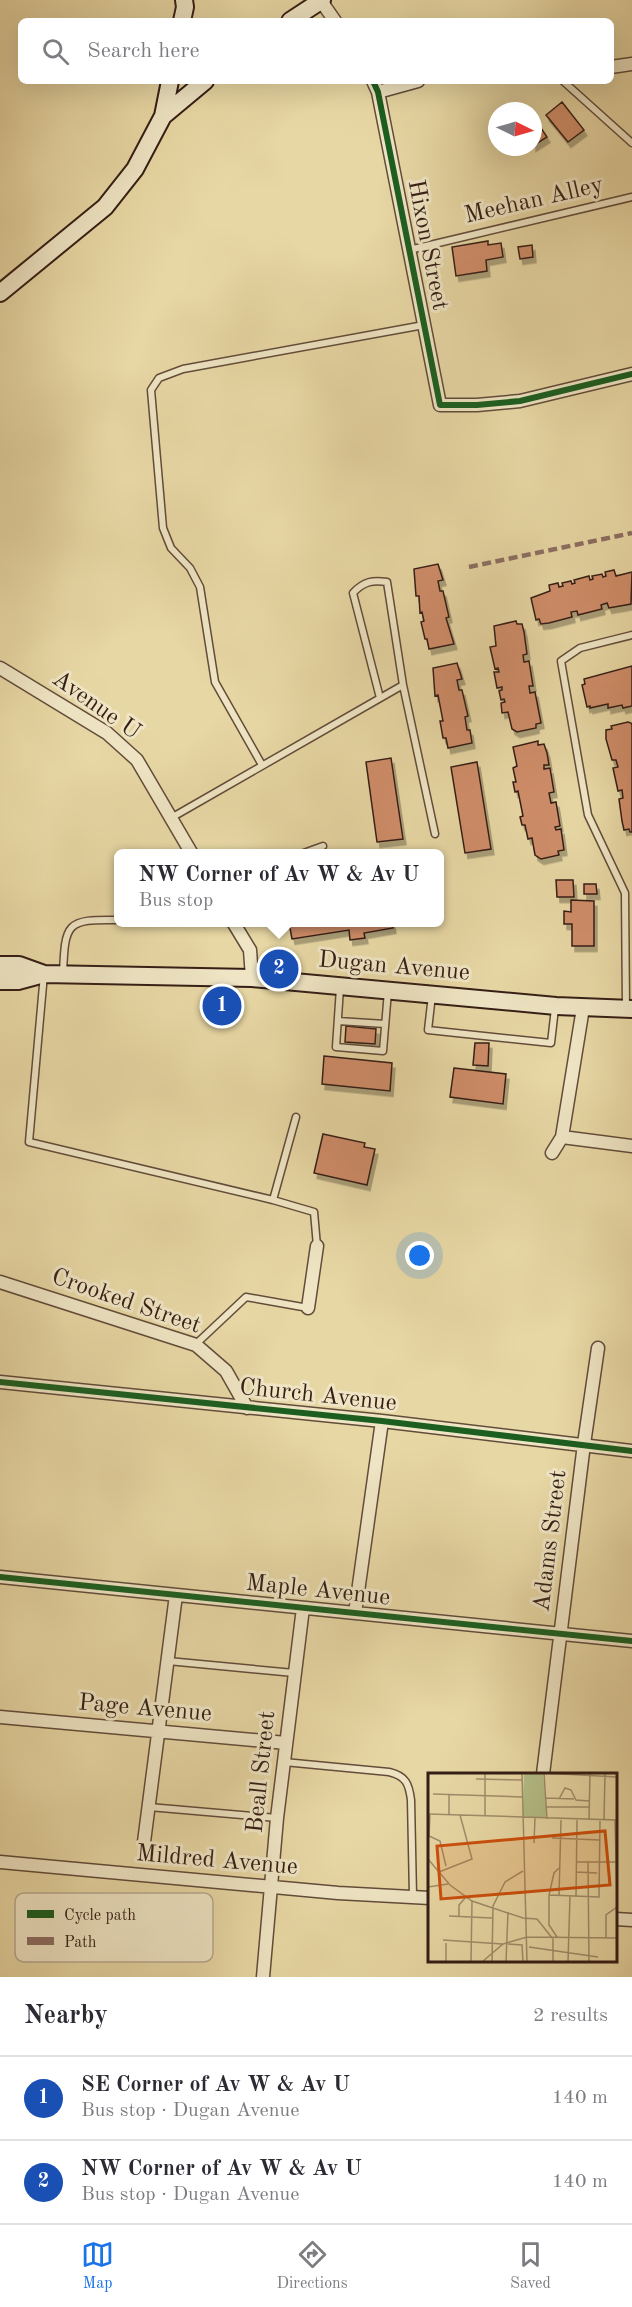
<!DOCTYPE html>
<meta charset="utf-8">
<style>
body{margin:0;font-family:"Old Standard TT",serif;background:#f2f2f3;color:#2b2b33}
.compass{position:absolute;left:488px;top:102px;width:54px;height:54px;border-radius:50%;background:#fff;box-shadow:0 6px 24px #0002;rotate:95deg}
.you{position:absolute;left:420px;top:1256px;width:21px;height:21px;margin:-15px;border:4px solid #fff;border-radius:50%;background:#1a73e8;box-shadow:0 0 0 9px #1a73e833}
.badge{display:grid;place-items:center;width:39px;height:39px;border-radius:50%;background:#1a73e8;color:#fff;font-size:20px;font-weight:700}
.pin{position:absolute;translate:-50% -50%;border:3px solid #fff;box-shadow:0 2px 6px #0006}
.popup{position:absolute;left:114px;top:849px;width:330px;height:78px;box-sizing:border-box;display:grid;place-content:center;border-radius:9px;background:#fff;filter:drop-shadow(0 2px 4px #0005);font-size:20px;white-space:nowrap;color:#7c7c81}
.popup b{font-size:22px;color:#2b2b33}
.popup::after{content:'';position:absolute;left:50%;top:100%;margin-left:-12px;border:12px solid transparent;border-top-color:#fff}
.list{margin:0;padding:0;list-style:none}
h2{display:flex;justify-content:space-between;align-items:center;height:78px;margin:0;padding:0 24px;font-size:26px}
h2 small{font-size:20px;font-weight:400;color:#7c7c81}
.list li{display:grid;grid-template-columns:39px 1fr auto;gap:18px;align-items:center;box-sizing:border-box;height:84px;padding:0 24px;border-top:2px solid #e1e1e2}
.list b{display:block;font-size:22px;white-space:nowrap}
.list p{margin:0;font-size:20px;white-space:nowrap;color:#7c7c81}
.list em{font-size:20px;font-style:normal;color:#7c7c81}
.icon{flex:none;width:33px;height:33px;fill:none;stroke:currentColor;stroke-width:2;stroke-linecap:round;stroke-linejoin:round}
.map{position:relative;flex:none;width:632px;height:1977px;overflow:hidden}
.search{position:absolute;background:#fff;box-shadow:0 6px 24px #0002;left:18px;right:18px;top:18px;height:66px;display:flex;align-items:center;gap:15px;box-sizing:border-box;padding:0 21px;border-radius:9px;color:#7c7c81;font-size:22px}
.sheet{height:246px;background:#fff}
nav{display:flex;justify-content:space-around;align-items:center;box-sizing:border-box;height:84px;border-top:2px solid #e1e1e2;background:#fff;font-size:16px;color:#7c7c81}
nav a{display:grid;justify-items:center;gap:3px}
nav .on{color:#1a73e8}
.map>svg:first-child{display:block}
.building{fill:#cf8d69;stroke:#351e16;stroke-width:1.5;filter:url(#shadow)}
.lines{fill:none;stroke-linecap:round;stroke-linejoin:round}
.lane-casing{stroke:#624c3a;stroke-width:9}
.street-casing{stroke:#624c3a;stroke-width:15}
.secondary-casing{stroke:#351e16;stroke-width:20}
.lane{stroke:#efe5c4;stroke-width:6}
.street{stroke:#efe5c4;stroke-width:12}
.secondary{stroke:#efe5c4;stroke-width:16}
.quiet{stroke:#8d6e63;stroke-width:4.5;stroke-dasharray:9 4.5;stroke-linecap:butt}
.cycleway-casing{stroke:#efe5c4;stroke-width:10}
.cycleway{stroke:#1b5e20;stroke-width:6}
.labels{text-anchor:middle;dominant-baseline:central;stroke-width:6;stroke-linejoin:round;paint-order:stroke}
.street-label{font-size:24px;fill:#351e16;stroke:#efe5c4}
.inset-road{fill:none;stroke:#a08d6b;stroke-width:1.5}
.view{fill:#cd500e;fill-opacity:0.15;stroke:#cd500e;stroke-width:3}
.inset-edge{fill:none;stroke:#351e16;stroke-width:3}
.key{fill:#efe5c4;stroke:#b7a990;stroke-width:1.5}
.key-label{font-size:16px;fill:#351e16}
</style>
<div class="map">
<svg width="632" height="1977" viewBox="0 0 632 1977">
<defs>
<filter id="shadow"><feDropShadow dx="3" dy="5.5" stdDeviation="0" flood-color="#0004"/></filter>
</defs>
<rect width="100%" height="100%" fill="#e7d7a4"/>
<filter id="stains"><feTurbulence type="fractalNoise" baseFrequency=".00333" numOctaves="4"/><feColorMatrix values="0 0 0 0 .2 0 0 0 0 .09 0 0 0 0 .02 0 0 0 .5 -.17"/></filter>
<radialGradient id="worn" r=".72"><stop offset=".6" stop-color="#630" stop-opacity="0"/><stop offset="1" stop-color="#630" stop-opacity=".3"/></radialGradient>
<!-- building -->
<path class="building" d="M562,102L584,130L568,142L546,115Z
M533,116L547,137L533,146Z
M488,241V245L501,243L503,257L486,260L487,271L456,276L452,247Z
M532,245L533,257L520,259L518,247Z
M438,564L443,580L438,581L440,591H443L449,617L446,618L454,644L429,649L427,639H425L421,622L424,621L422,612L420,613L419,596H416L414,569Z
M614,570L616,576L632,572L631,604L609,608L607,603L601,605L602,609L578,615L577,611L571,612L572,617L549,623L541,624L539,619L536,620L531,598L550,591L549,585L558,583L559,587L563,586L562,583L571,581L572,584L575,583L574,580L589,576L590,580L593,579L592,576L602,574L603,577L606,576L605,572Z
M516,621L517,624H522L524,632L527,654L523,655L524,662L529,661L533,686H529L530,693L535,692L541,723L536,724V728L517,732L512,729L508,712L502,713L501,703L505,702L504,699L501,700L499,691L502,690V687L497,688L494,672H499L498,668L495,669L490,647L496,646L494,626Z
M457,663L462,679L457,680L459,690H462L468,716L465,717L467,730H470L472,743L448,748L446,738H443L440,721H443L438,695L435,696L433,668Z
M632,666V706L623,708L622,705L608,708V704L590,708V706L587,707L582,685L585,684L584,679Z
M628,722L631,723L632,725V832H630L629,829L624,830L622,821L619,799L623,798L622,790L618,791L613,768L618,767L616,760H612L606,739V730L612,729L611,726Z
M538,741V745L544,744L547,753L549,765H544V769L550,768L554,792L549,793L551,803L556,802L560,826L555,827L556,830L561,829L564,850L558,851L559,855L541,859L535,855L532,838L528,839L525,825H522L520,817L523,816L518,791L515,792L513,782H516L513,768L517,766L513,747Z
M391,758L403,839L377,842L366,762Z
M477,762L491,849L465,853L451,767Z
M556,880H573L574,897H557Z
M584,884H596L597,894H584Z
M571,900L594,901V946H572V924H564V911L571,912Z
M285,922H392L393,928L364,933L365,938L350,940L349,930L292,939L289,923Z
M346,1026L376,1029L375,1044L345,1042Z
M475,1043H489L488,1066L473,1065Z
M324,1056L392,1063L390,1091L322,1084Z
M454,1068L506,1074L503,1104L450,1097Z
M323,1134L365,1143L364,1147L375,1149L367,1185L314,1173Z"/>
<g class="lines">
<defs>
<path id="lane" d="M563,81L632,143
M409,250L632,197
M403,685L435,834
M262,765L215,682L200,587L190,568L171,548L163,528L151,390L159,378L183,369L424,325
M171,818L403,685L387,582C373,580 364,581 353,593L380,698
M301,854L323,846
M44,974L29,1142L273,1200L296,1117
M63,974C65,923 66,919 118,920
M340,988L336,1047L383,1051L388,991
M432,995L428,1030L551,1043L555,1008
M626,1008L625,893L588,815L561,661L580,648L632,635
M338,1021L385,1024
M273,1200L314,1212L317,1246
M196,1344L246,1297L308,1308
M168,1661L294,1673
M284,1762L389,1772C406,1776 409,1784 411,1800L413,1896
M149,1807L277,1818"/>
<path id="street" d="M321,1L335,21
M611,67L632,64
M373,81L378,92L440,405H477L520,401L632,374
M378,92L418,81
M0,668L107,733L137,760L192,854
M233,922L250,950L252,978
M562,1137L632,1146
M552,1153L562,1137L583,1008
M0,1282L196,1345L226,1371L247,1408
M308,1308L317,1246
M0,1382L382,1421L632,1451
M0,1577L632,1641
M355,1613L382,1421
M0,1717L286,1743
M543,1774L584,1444L598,1348
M144,1842L176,1595
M0,1862L338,1893L430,1898
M616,1919L632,1920
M263,1977L277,1818L303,1608"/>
<path id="secondary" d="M182,21L185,7L184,0
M290,21L322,0
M163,116L170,81
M0,293L105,207L135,169L163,116L205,81
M0,965H19L44,974
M0,981H18L44,974L252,978L556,1006L632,1009"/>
</defs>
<!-- lane casing -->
<use href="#lane" class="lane-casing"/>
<!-- street casing -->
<use href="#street" class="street-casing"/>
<!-- secondary casing -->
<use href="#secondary" class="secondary-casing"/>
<!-- lane -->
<use href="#lane" class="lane"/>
<!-- street -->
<use href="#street" class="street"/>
<!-- secondary -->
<use href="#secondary" class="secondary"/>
<!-- quiet -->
<path class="quiet" d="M469,567L632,533"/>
<defs>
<path id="cycleway" d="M373,81L378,92L440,405H477L520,401L632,374
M0,1382L382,1421L632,1451
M0,1577L632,1641"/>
</defs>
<!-- cycleway casing -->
<use href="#cycleway" class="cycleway-casing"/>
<!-- cycleway -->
<use href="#cycleway" class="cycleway"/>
</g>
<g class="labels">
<!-- street labels -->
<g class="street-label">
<text transform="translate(534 201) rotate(-13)">Meehan Alley</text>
<text transform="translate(427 245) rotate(79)">Hixon Street</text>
<text transform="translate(96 706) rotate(35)">Avenue U</text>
<text transform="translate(394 967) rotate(5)">Dugan Avenue</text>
<text transform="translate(126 1302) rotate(19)">Crooked Street</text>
<text transform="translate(318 1396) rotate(6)">Church Avenue</text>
<text transform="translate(551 1541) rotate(-83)">Adams Street</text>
<text transform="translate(318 1591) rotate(6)">Maple Avenue</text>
<text transform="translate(145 1709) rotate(5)">Page Avenue</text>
<text transform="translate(262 1772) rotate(-84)">Beall Street</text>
<text transform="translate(217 1861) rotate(5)">Mildred Avenue</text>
</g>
</g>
<!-- overview -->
<g transform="translate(428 1773)">
<rect width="189" height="189" fill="#e7d7a4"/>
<path d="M96,0L115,1L119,44H95Z" fill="#b4be87"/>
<path class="inset-road" d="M94,0L99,189M116,0L189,4M116,0L119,46M48,6L94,7M5,21L94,24M118,25L146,26M131,26L137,15L143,17L148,27L161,28M119,34H161M0,41L189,47M2,41L1,63L12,68L18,93M21,42V21M57,42V0M161,47L162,0M176,47L177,0M187,47L189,126M124,65L172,67M106,70L107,45M0,86L22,112L44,128L95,145L109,146L125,166V189M148,89H189M160,89L161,189M11,99L44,86L32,42M148,99L169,100M0,114L20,111M121,122L171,124L172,48M131,123L133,47M148,123L149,47M21,143L64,145M31,143V132L38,124M129,164L121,152V122L126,100L131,95M178,165V142L189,134M15,167L74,171M80,171L94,172L95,189M101,174L170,184M18,189V170M43,189L44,128M54,189L75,171L99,164L189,165M64,189L65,133L77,109L95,98M78,189L80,139M140,189L142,123"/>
<path class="view" d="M177,58L182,112L13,126L9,73Z"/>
<rect width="189" height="189" class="inset-edge"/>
</g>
<!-- legend -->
<rect x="15" y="1893" width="198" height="69" rx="9" class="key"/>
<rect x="27" y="1910" width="27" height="8" fill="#1b5e20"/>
<rect x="27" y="1937" width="27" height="8" fill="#8d6e63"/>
<g class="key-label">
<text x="64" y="1920">Cycle path</text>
<text x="64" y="1947">Path</text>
</g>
<rect width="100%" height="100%" filter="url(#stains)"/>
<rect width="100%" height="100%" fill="url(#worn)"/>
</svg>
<svg class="compass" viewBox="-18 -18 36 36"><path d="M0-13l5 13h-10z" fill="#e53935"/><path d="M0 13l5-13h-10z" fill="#7c7c81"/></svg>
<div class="you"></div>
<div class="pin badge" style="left:222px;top:1006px;background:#1a4fb4">1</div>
<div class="pin badge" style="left:279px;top:969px;background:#1a4fb4">2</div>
<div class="popup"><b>NW Corner of Av W &amp; Av U</b>Bus stop</div>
<div class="search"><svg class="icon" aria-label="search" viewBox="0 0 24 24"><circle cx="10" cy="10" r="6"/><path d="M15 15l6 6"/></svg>Search here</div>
</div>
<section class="sheet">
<h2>Nearby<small>2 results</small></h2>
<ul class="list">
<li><span class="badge" style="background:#1a4fb4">1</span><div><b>SE Corner of Av W &amp; Av U</b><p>Bus stop · Dugan Avenue</p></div><em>140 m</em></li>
<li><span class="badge" style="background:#1a4fb4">2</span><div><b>NW Corner of Av W &amp; Av U</b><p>Bus stop · Dugan Avenue</p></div><em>140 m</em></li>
</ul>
</section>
<nav>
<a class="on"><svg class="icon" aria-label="map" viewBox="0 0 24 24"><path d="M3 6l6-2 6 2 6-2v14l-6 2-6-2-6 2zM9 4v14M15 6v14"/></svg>Map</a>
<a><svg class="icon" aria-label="directions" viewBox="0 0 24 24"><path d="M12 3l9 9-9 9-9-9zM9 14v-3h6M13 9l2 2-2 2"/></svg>Directions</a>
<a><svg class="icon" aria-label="saved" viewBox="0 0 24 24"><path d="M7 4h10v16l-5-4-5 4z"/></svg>Saved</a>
</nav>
